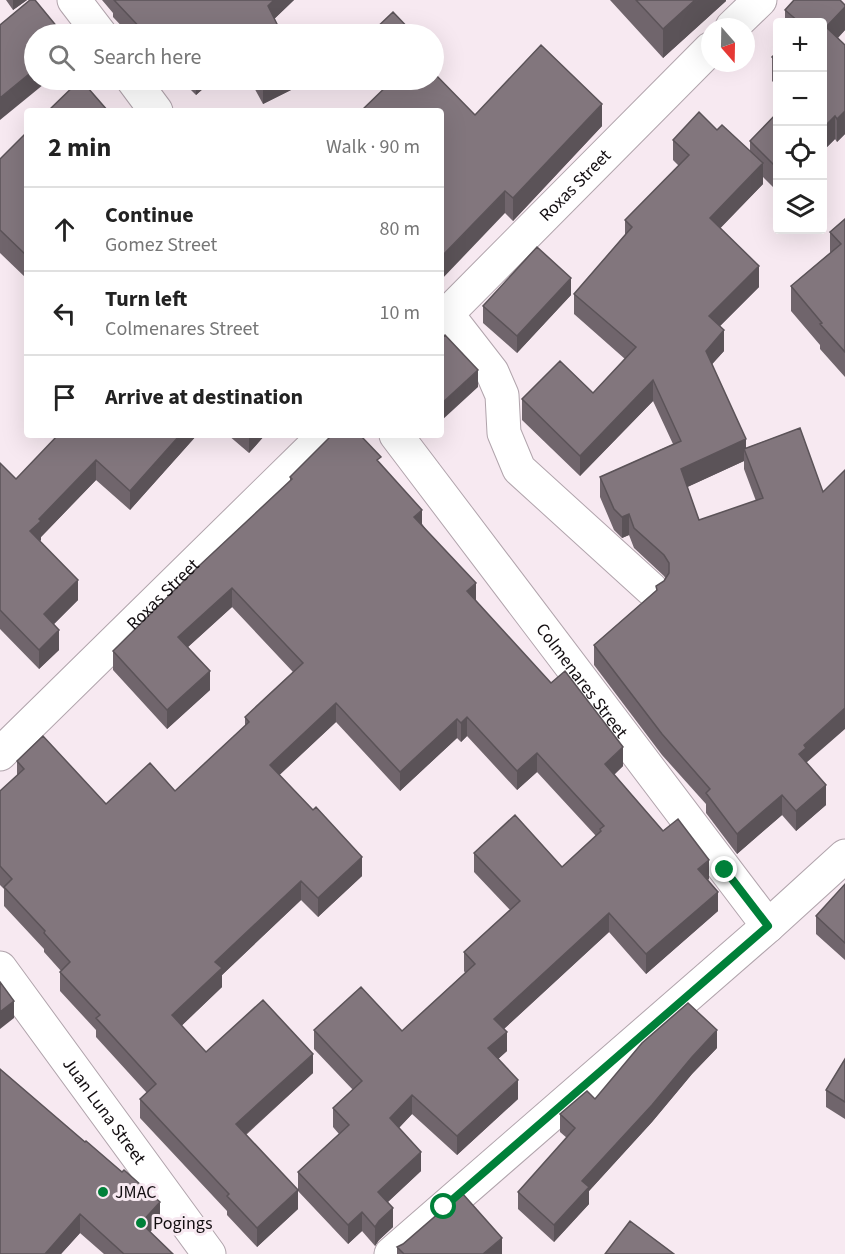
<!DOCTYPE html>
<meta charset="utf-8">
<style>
body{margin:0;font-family:"Source Sans 3",sans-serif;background:#f2f2f2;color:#222}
.controls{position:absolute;right:18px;top:18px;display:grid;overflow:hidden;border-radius:6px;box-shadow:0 6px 24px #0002}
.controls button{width:54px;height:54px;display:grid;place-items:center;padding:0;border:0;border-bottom:2px solid #e0e0e0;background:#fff;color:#222;font:30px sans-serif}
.compass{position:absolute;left:701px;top:18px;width:54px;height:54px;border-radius:50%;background:#fff;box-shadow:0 6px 24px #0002;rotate:160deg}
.stop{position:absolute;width:18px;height:18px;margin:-14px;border:4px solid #008039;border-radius:50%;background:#fff}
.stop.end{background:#008039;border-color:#fff;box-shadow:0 2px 6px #0008}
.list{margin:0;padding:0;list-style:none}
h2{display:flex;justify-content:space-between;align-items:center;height:78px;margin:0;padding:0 24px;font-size:26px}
h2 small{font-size:20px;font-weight:400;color:#767676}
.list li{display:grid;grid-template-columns:39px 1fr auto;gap:18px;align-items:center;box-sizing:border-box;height:84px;padding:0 24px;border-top:2px solid #e0e0e0}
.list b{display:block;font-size:22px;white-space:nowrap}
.list p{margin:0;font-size:20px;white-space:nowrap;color:#767676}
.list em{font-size:20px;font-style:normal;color:#767676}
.icon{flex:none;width:33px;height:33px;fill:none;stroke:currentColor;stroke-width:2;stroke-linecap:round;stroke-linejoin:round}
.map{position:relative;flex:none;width:845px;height:1254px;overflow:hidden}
.search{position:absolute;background:#fff;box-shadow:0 6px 24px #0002;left:24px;top:24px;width:420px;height:66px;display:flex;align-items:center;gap:15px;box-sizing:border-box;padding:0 21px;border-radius:33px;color:#767676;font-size:22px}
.panel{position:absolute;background:#fff;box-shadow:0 6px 24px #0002;left:24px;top:108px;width:420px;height:330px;border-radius:6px}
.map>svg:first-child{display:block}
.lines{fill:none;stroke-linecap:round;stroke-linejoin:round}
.minor-casing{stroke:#b1a4ac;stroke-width:35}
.minor{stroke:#fff;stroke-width:33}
.wall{fill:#70656c;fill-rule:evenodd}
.shaded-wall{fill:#5b5358}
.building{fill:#82767d;stroke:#5b5358;stroke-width:1.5}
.route{stroke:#008039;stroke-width:8}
.poi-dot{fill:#008039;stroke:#f7e9f1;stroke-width:2}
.labels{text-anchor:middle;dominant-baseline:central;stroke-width:6;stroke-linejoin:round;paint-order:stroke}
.street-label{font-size:18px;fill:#130e11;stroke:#f7e9f1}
.poi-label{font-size:18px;fill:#130e11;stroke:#f7e9f1;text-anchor:start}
</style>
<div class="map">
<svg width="845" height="1254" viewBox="0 0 845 1254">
<rect width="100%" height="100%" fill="#f7e9f1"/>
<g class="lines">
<defs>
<g id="minor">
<path d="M74,0L100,34"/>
<path d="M732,27L760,0"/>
<path d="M133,80L156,111"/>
<path d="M447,314L492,372L502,395L504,433L519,469L651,589"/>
<path id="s1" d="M441,320L710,49"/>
<path id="s2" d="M396,435L768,926"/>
<path id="s3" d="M0,754L325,435"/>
<path id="s4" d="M0,968L209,1254"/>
<path d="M391,1254L768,926L845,856"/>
</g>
</defs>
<!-- minor casing -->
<use href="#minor" class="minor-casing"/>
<!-- minor -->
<use href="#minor" class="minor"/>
</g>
<!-- wall -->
<path class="wall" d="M6,0H27L13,10Z
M102,0H294L274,19L282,34H129L113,17V13Z
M610,0H726V1L663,58Z
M794,0H840L845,5V30L838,38L845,45V134L837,142L835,139L822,152V22H785V10Z
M777,52V86L772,81V57Z
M181,80H213L196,95Z
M250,80H299V86L263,104Z
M777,113V191L763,177V184L720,228L759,287L720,326L724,351L712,364L746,448L800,428L807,763L826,805L796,831L782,815L737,854L706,813V804L662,755L594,665V645L656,591V586L664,581L666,579L664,576L634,548L629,535L622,538L614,530L600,497V477L673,444L653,401L580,476L522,420V399L593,393L625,359L574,314V294L625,235V220L679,166L673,160V140L717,130L750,152V141ZM744,461V469L756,501L699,520L687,487Z
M475,115L602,126L513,221L505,213Z
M27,132L26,278L0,253V159Z
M845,219V377L820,349V345L791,311V286L830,253V232Z
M571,295L517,353L483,323V306Z
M197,435L130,510L96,480L41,537V540L40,541L78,600L54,624L59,650L39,669L0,629V463L16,479Z
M228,435H265L249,453Z
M381,465L476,601L623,766L614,775L663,831L709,879L707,880L718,911L646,974L609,932L504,1029L507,1051L498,1059L518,1099L457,1155L412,1114L399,1128L421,1171L388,1202L393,1227L379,1240L375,1246L362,1231L348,1244L298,1191V1172L339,1134L333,1127V1108L353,1090L314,1049V1030L402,1031L465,973L464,971V952L510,910L474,872V853L562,867L596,836L537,772L517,790L467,736L461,742L457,738L400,791L336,722L279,775L362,876L318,917L301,900L222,975V987L181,1026L206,1052L313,1073L246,1135L298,1209L257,1247L227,1215V1211L140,1118V1099L147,1093L96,1037V1030L60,991V972L61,971L44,952V949L4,906V889L0,885V791L17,776V761L106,804L175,791L245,726V717L293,672L232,607L188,647L210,690L167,729L113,670V651L290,482V477Z
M845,884V960L816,934V916Z
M717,1048L692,1074L652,1122L589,1191V1204L554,1242L518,1209V1192L567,1138L560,1132V1114Z
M845,1059V1119L826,1107V1090Z
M0,1069L160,1221L150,1232L173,1254H104L80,1233L61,1254H0Z
M397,1247L502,1254H397Z"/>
<!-- shaded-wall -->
<path class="shaded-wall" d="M13,0H27L13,10Z
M274,0H294L268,25V6Z
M695,0H726V1L663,58V29Z
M845,7V30L826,50V27Z
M34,70V80H49L0,120V98Z
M196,80H213L196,95Z
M275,80H299V86L263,104V86Z
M602,104V126L513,221V198Z
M845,111V134L837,142V119Z
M835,116V139L822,152V129Z
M763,163V184L710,239V218Z
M505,191V213L441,280V257Z
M27,254V277L26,278V255Z
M759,266V287L709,337V316Z
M571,278V295L517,353V336Z
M724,330V351L706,371V351Z
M478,370V387L441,421V404Z
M653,380V401L580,476V456Z
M180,435H197L130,510V491Z
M249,435H265L249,453Z
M746,439V455L744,449V461L681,490V469Z
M96,460V480L41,537V540L30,550V531L39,519Z
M422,510V529L414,517Z
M629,514V535L622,538V517Z
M78,580V600L44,634V614Z
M476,583V602L467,591Z
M232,588V607L178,656V637Z
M59,630V650L39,669V650Z
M210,671V690L167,729V710Z
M336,703V722L270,784V765Z
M845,708V729L806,763L799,754L804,745Z
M467,717V736L461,742V723Z
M457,719V738L400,791V772Z
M623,747V766L605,783V764Z
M537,753V772L517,790V771Z
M826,785V805L796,831V811Z
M782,795V815L737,854V834Z
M362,857V876L318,917V898Z
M709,860V879L698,888V869Z
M301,881V900L222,975V987L172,1035V1015L215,962Z
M718,892V911L646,974V954Z
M609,913V932L494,1038V1019Z
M14,1001V1018L0,1029V1012Z
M717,1030V1048L692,1074L652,1122L589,1191V1204L554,1242V1225L582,1181L692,1057Z
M507,1032V1051L488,1068V1048Z
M313,1054V1073L236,1143V1124Z
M518,1080V1099L457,1155V1136Z
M412,1095V1114L390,1137V1118Z
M421,1152V1171L378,1211V1192Z
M298,1190V1209L257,1247V1228Z
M160,1202V1221L141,1242V1223Z
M393,1208V1227L379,1240L375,1246V1227L379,1221Z
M362,1212V1231L348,1244V1225Z
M80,1214V1233L61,1254H45Z
M502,1238V1254H483Z"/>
<!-- building -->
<path class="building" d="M30,0H35L63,34H34V70L0,98V25Z
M114,0H274L268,6L282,34H156L154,32L151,34H146Z
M636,0H695L663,29Z
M794,0H840L845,5V7L826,27L845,45V111L837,119L835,116L822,129V22H799L785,10Z
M393,12L413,33L412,34H370Z
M541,45L602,104L513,198L505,191L441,257V111H361L393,80H434V73L475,115Z
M777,52V62L772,57Z
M81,80L108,111H48L80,80Z
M260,80H275L263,86Z
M699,112L717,130L722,125L763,163L710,218L759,266L709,316L724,330L706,351L746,439L681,469L699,520L763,498L744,449L800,428L823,492L845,470V708L804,745L806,748L799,754L826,785L796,811L782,795L737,834L706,793L710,789L662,734L594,645L657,590L656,586L664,581L669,573V563L664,555L634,528L629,514L622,517L614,509L600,477L681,441L653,380L580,456L522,399L560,361L593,393L636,347L574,294L632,227L625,220L689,155L673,140Z
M777,113V168L750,141Z
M27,132V254L26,255L0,230V159Z
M845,219V352L820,324L822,323L791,286L841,244L830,232Z
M537,247L571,278L517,336L483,306Z
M445,335L478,370L441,404V339Z
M58,435H180L130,491L96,460L39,519L41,521L30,531L78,580L44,614L59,630L39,650L0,610V463L16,479Z
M332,435H360L381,457L377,460L422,510L414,517L476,583L467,591L551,683L565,671L623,747L605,764L663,831L678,819L709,860L698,869L718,892L646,954L609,913L494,1019L507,1032L488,1048L518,1080L457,1136L412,1095L390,1118L421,1152L378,1192L393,1208L379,1221L375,1227L362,1212L348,1225L298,1172L349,1125L333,1108L362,1081L314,1030L361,987L402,1031L475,964L464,952L520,901L474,853L515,815L562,867L601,831L600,829L604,826L537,753L517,771L467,717L461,723L457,719L400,772L336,703L270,765L313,810L316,807L362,857L318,898L301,881L215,962L222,968L172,1015L206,1052L263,1000L313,1054L236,1124L298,1190L257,1228L227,1196L229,1194L140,1099L156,1084L96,1018L100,1015L60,972L70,962L44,933L45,931L4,887L12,879L0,866V791L24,769L17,761L43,736L106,804L150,763L175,791L249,722L245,717L303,663L232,588L178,637L210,671L167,710L113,651L200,565L292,479L290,477Z
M845,884V943L816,916Z
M0,982L14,1001L0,1012Z
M688,1003L717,1030L692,1057L652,1105L582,1181L589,1187L554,1225L518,1192L575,1128L560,1114L587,1091L595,1099L642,1043Z
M845,1059V1102L826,1090Z
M0,1069L85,1142L86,1141L122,1172L124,1170L160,1202L141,1223L173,1254H124L80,1214L45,1254H0Z
M462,1193L502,1238L483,1254H404L397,1247L403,1244Z
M630,1221L674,1254H605Z"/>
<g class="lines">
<!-- route -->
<path class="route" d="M444,1207L768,926L725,870"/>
</g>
<!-- markers -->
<g class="poi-dot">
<circle cx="103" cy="1192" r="6"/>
<circle cx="141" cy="1223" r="6"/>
</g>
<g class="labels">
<!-- street labels -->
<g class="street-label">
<text stroke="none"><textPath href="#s1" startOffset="190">Roxas Street</textPath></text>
<text stroke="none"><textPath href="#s3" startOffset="228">Roxas Street</textPath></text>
<text stroke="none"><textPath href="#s2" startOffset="308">Colmenares Street</textPath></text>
<text stroke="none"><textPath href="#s4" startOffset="177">Juan Luna Street</textPath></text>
</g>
<!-- poi labels -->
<g class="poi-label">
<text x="115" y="1192">JMAC</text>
<text x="153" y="1223">Pogings</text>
</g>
</g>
</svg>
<div class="controls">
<button>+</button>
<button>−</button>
<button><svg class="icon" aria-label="locate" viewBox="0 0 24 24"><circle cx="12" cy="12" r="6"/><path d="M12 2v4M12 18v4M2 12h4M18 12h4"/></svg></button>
<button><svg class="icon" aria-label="layers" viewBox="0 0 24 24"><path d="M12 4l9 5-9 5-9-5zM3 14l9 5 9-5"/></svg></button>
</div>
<svg class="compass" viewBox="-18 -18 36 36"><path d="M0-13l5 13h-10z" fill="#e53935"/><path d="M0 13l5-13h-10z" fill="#767676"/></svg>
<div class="stop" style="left:444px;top:1207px"></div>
<div class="stop end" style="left:725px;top:870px"></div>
<div class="search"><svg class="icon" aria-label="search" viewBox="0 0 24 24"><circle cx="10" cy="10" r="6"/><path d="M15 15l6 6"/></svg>Search here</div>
<section class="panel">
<h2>2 min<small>Walk · 90 m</small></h2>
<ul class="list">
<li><svg class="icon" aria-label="ahead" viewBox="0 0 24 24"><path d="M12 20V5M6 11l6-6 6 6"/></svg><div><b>Continue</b><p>Gomez Street</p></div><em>80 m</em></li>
<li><svg class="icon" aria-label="left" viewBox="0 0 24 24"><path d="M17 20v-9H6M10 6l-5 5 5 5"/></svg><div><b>Turn left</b><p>Colmenares Street</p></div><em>10 m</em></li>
<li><svg class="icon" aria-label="arrive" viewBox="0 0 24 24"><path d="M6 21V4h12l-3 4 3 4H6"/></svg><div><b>Arrive at destination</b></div></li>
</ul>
</section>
</div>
